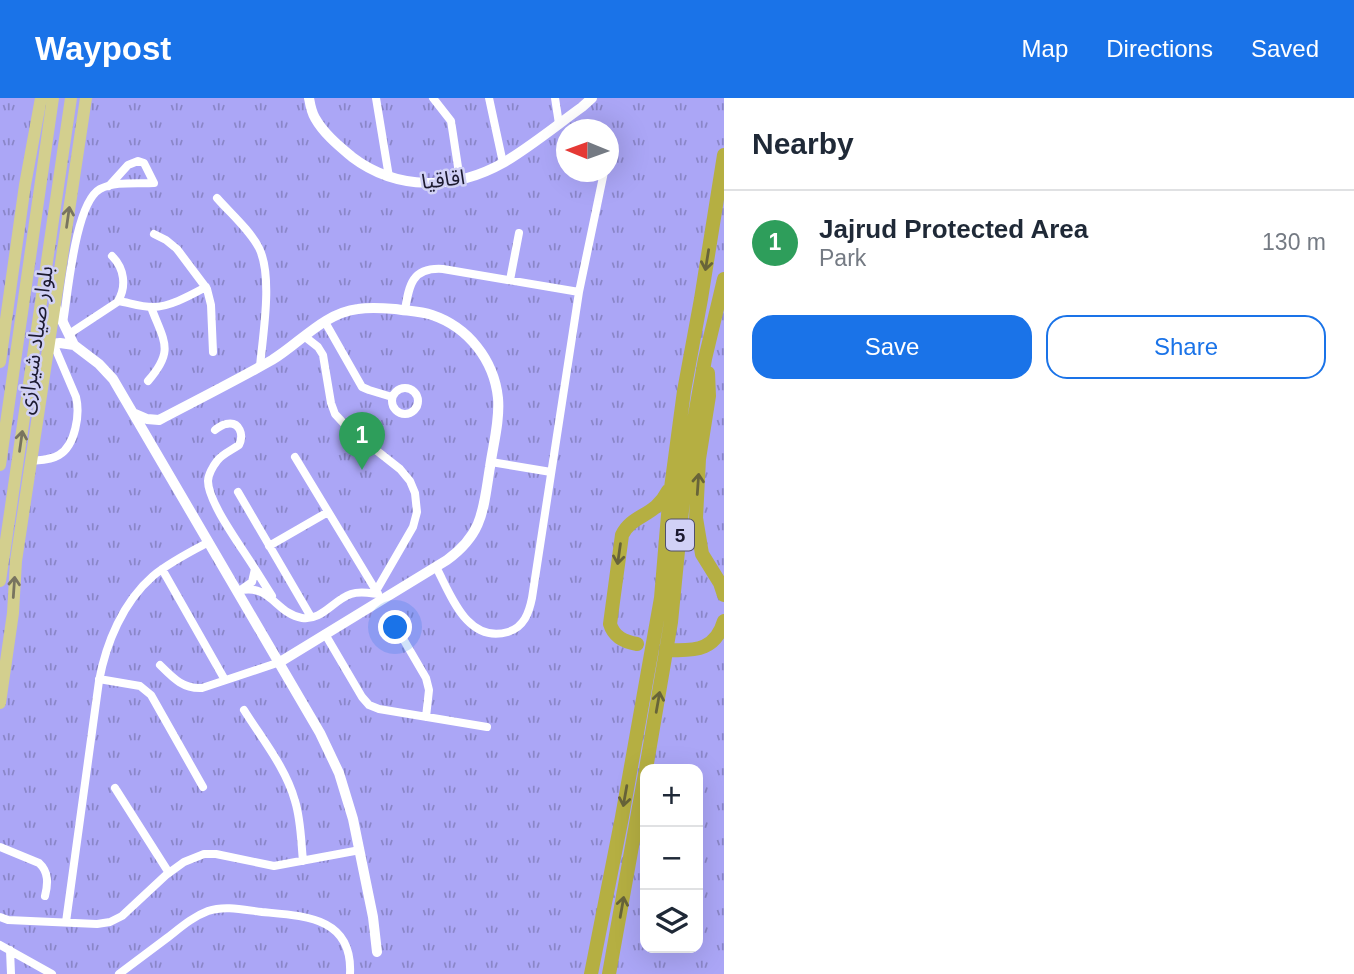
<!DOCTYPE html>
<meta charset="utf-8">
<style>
body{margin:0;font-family:Arial,"Noto Sans Arabic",sans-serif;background:#f2f2f3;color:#1f2937}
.controls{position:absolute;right:21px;bottom:21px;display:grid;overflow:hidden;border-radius:14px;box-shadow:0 7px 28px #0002}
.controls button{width:63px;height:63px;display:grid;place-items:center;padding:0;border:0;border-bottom:2px solid #e0e1e3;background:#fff;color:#1f2937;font:35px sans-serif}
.compass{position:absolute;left:556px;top:21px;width:63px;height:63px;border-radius:50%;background:#fff;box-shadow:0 7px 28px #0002;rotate:271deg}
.you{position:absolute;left:396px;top:530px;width:24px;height:24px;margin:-18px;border:5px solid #fff;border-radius:50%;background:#1a73e8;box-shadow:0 0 0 10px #1a73e833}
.badge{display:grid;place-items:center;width:46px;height:46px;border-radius:50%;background:#1a73e8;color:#fff;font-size:23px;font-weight:700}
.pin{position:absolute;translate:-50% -58px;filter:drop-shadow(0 2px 4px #0008)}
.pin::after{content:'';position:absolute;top:37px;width:24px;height:21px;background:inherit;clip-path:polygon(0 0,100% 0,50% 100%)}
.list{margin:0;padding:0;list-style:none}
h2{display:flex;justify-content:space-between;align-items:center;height:91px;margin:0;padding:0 28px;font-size:30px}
h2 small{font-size:23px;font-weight:400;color:#747a83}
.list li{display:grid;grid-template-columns:46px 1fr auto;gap:21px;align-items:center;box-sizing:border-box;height:105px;padding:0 28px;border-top:2px solid #e0e1e3}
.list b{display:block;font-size:26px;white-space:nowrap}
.list p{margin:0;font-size:23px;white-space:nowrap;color:#747a83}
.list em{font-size:23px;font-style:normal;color:#747a83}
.actions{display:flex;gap:14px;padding:21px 28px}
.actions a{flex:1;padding:16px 0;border:2px solid #1a73e8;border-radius:21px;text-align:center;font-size:24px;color:#1a73e8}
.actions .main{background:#1a73e8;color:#fff}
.icon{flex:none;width:38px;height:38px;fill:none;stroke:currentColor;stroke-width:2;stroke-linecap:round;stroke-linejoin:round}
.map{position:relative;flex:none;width:724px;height:876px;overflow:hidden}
header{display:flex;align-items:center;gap:42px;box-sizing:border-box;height:98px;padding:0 35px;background:#1a73e8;color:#fff}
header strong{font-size:33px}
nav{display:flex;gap:38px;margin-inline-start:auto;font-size:24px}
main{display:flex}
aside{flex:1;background:#fff}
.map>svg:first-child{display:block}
.park{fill:url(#park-tufts);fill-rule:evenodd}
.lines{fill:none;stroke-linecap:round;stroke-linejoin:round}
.street{stroke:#fff;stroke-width:8}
.secondary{stroke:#fff;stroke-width:10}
.primary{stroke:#d3cf8e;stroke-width:12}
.highway{stroke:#b5af42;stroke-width:14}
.oneway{stroke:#78745f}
.oneway2{stroke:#686439}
.labels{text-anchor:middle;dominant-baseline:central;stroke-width:5;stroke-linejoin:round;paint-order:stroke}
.shield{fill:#d1d1f6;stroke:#52516b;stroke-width:2}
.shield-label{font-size:19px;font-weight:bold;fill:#1c1a30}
.street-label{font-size:21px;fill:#1c1a30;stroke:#d1d1f6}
</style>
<header>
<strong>Waypost</strong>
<nav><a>Map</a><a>Directions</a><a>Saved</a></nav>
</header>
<main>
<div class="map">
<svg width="724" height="876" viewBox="0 0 724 876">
<defs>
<pattern id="park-tufts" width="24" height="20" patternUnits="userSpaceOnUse" patternTransform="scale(1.75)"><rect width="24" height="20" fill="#aba6f6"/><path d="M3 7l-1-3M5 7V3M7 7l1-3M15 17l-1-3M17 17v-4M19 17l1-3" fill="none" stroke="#8a86c8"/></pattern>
</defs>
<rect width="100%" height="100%" fill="#c3c1fd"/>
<!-- park -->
<path class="park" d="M0,0H724V876H0ZM566,32H608V74H566ZM645,671H698V850H645Z"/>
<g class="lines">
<!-- street -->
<path class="street" d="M376,0L389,79
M433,0L451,23L460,82
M489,0L503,65
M555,0L559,26
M217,100C231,116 249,131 259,150C273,178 263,236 260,268
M154,136L166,142L177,151L207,191L211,207L213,254
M112,158C124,170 127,188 118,203
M510,182L519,135
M405,212C409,187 412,169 443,171L579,194
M325,224L362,289L369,292L392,299
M63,225C68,196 75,105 100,91C115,83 137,86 154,85L144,65L138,63L128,67L109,88
M69,236L119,203C130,205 141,209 153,209C170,209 191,197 206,189
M304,238L318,249L323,257L331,305L335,316L348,330L400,371L410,383L415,395L417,414L413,429L376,493
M148,283C175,252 164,244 151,209
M392 303a13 13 0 1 1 26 0a13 13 0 1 1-26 0Z
M215,332C217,330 224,326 226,326C240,323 244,337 239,347C232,352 222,356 217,363C213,368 208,377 208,383C208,405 243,451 255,471
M295,359L378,496
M31,363C41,362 51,362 59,357C76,347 80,315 76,299L53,245
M491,364L551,374
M238,394L311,519
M269,448L328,414
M436,469C451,497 467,546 508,534C524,529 529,515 532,500L579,194L604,74
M162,471L225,582
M242,491L252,484L255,471L272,498
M238,493C270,484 276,516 302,520C322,523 333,502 351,496C360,493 369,495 378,496
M391,520L426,580L429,592L426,619
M325,536L362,599L369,607L379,611L487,629
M160,567C173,580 183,591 202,590L280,564
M99,581L140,588L151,597L203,689
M244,612C262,641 286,670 295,703C301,722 301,743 303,763
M115,690L169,775
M0,749L39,765C49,774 48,786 45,798
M0,819L8,822L97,826L110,824L122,818L166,777L184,764L204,756H216L274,768L360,752
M66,824L99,583C106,545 123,504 153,478C170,464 190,454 209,444
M0,847L52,876
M10,852L11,876
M119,876C135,864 151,852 167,840C180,830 192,819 208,813C225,807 245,812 262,814C305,818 353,819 350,876"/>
<!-- secondary -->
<path class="secondary" d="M309,0C310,6 312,15 315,20C324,36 339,48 352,59C397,93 455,92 503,65C530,49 557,27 582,9L592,0
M55,208L74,247L99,266L113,281L320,635L339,675L353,721L373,819L377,854
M49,246L60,245L74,247
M133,315L147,321L159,322C197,302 235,283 272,262C300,245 324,215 358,211C370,209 383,210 395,211C407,213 420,213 432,217C468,229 494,262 498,300C500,323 493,347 490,369C483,411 484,435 447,462L280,564"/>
<!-- primary -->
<path class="primary" d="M0,264L25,87L41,0
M0,367L53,0
M0,483L71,0
M0,605L13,515L16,463L86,0"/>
<!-- highway -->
<path class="highway" d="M708,275L709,298L699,361L696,420L702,456L720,485L724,497
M637,546C624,544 614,539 610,526L622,437C632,416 655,419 668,393
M671,552C697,553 716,551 724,523
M646,671L671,524L687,362L705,261L724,181
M591,876L622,719L661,500L669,405L684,293L701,201L724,57
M609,876L645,676"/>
</g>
<!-- one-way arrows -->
<defs><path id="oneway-shaft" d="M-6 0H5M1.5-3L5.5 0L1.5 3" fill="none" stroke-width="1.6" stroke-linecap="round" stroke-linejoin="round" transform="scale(1.75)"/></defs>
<g class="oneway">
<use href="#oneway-shaft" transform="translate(68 119) rotate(-82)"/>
<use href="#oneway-shaft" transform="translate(21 343) rotate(-82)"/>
<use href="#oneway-shaft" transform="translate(14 489) rotate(-86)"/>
</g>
<g class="oneway2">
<use href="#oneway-shaft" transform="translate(707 162) rotate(99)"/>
<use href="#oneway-shaft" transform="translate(698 386) rotate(-86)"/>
<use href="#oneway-shaft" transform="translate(619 456) rotate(98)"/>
<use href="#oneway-shaft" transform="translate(658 604) rotate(-80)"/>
<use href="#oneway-shaft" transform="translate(625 698) rotate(100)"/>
<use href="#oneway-shaft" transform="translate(622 809) rotate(-80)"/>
</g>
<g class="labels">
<!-- shield labels -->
<rect class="shield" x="666" y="421.5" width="28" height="31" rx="5"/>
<g class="shield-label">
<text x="680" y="437">5</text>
</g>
<!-- street labels -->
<g class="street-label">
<text transform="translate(443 81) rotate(-7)">اقاقیا</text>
<text transform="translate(35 242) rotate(-82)">بلوار صیاد شیرازی</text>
</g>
</g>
</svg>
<div class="controls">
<button>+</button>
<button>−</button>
<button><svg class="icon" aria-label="layers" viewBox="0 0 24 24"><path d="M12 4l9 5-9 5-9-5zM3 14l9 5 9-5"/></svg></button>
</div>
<svg class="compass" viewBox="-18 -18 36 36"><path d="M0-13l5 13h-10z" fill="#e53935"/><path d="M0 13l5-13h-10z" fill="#747a83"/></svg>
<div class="you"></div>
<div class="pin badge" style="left:362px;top:372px;background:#2e9e5b">1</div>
</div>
<aside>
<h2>Nearby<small></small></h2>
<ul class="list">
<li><span class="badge" style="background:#2e9e5b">1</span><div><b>Jajrud Protected Area</b><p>Park</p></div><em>130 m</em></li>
</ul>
<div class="actions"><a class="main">Save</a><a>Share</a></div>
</aside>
</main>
